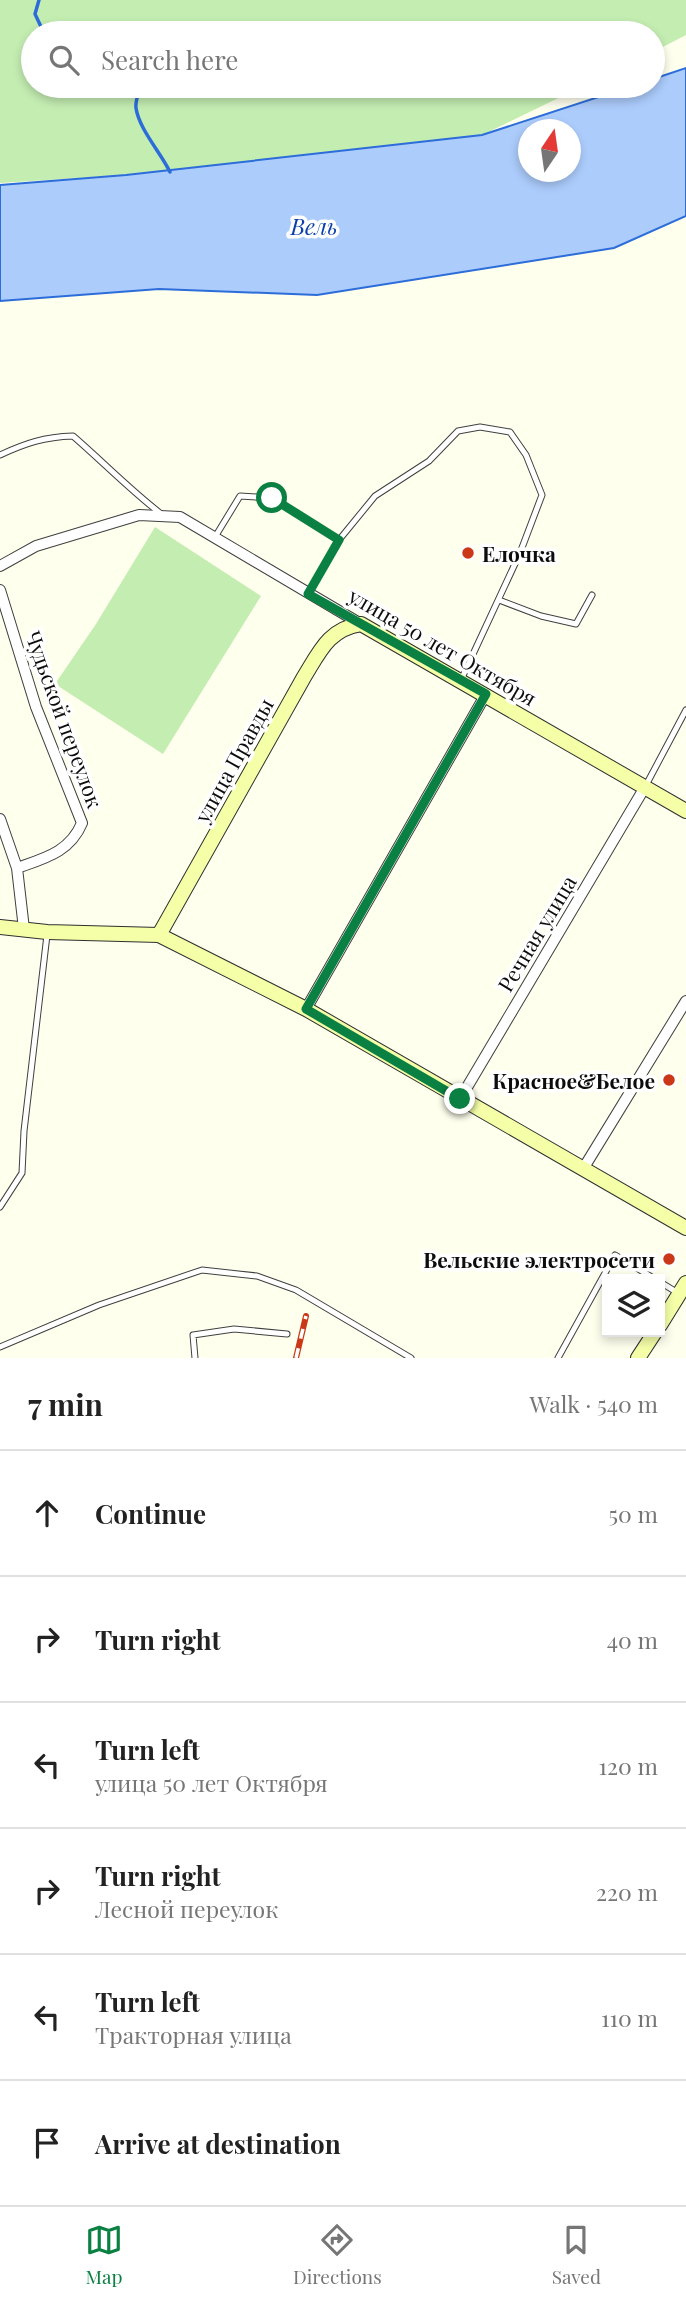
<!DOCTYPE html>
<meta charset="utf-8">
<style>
body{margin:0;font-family:"Playfair Display",serif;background:#f2f2f2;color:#222}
.controls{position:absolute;right:21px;bottom:21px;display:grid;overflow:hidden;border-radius:0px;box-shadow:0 4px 10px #0003}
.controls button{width:63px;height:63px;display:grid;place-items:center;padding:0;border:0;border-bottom:2px solid #e0e0e0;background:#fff;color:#222;font:35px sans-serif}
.compass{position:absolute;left:518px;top:119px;width:63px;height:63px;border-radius:50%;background:#fff;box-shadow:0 4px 10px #0003;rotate:13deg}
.stop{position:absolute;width:21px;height:21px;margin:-16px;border:5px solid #0b8043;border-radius:50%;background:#fff}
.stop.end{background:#0b8043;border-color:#fff;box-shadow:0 2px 7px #0008}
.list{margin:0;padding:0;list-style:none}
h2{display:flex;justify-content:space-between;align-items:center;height:91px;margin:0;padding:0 28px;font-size:30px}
h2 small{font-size:23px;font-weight:400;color:#767676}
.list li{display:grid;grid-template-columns:46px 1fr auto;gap:21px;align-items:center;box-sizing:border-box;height:126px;padding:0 28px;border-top:2px solid #e0e0e0}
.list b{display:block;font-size:26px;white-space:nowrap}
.list p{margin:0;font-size:23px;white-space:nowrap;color:#767676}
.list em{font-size:23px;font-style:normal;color:#767676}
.icon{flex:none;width:38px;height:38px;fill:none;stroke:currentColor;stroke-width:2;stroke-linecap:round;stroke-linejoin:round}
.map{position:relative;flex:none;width:686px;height:1358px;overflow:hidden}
.search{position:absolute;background:#fff;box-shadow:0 4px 10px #0003;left:21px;right:21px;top:21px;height:77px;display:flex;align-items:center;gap:18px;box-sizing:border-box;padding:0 24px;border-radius:38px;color:#767676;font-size:26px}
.sheet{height:847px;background:#fff}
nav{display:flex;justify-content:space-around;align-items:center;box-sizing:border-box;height:98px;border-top:2px solid #e0e0e0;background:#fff;font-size:19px;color:#767676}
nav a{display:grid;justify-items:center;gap:4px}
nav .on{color:#0b8043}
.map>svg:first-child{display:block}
.green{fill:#c4edb2}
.water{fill:#acccfc;stroke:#2c6dda;stroke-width:2;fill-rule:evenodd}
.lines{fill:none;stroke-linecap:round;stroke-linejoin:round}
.stream{stroke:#2c6dda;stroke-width:3.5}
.lane-casing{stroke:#404040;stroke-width:7}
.street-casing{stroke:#404040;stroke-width:12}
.secondary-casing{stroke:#2f2f2f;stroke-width:16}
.lane{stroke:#fff;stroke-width:5}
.street{stroke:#fff;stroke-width:10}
.secondary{stroke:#f5ffa8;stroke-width:14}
.rail-casing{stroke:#ca3818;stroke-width:6}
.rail{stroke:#fff;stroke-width:3.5;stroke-dasharray:10;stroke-linecap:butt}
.route{stroke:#0b8043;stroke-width:9}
.poi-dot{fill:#ca3818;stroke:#fff;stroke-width:2.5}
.labels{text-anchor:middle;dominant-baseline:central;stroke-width:7;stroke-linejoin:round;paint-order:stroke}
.poi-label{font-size:21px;font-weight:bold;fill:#0d0d0d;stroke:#fff;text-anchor:end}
.street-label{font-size:21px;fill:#0d0d0d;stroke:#fff}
.water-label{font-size:23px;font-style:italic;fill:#0b40aa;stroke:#fff}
</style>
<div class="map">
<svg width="686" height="1358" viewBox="0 0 686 1358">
<rect width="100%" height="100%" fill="#feffed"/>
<!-- green -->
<path class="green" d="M0,0H686V35L653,52V33H33V86H583L482,135L126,175L0,183Z
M155,527L261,596L163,754L55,684L96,624Z"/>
<!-- water -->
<path class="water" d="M686,68V216L614,248L317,295L159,289L0,301V185L126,175L482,135L632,86H653V79ZM528,130H570V172H528Z"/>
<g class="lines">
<!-- stream -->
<path class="stream" d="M39,0L35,14L44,33
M140,86C139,92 135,101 136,108C139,129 161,153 170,172"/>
<defs>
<path id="lane" d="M0,455C26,443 44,437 73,436C102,461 129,489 160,513
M215,537L240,496L272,498L339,540
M308,594L339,540L375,496L429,461L458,431L480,427L510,432L526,455L542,495L520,553L461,680
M499,600L541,616L576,624L592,595
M645,787L686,710
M0,1207L22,1173L24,1131L47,935
M660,1282L678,1293
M0,1347L99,1305L202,1270L257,1276L296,1290L411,1358
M195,1358L193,1335L234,1329L287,1334
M558,1358L615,1255L655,1279"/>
<path id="street" d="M0,566L36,546L139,515L180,517L361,624
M0,590L36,707L82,823C70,852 45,858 17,868
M0,819L17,868L24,929
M306,1009L486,694
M460,1099L645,787
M583,1169L686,1001"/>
<path id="secondary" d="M0,927L47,932L159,935L306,1009L686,1228
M159,935L304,677C320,651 329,629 361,624L686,811
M660,1325L686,1283
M638,1358L655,1332"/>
</defs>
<!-- lane casing -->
<use href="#lane" class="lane-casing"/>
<!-- street casing -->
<use href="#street" class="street-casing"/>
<!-- secondary casing -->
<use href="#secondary" class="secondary-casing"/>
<!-- lane -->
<use href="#lane" class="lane"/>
<!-- street -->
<use href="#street" class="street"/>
<!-- secondary -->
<use href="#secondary" class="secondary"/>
<defs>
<path id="rail" d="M296,1358L306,1316"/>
</defs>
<!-- rail casing -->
<use href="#rail" class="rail-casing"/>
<!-- rail -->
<use href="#rail" class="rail"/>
</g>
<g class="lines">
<!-- route -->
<path class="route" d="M272,498L339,540L308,594L486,694L306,1009L460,1099"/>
</g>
<!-- markers -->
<g class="poi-dot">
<circle cx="468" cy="553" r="7"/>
<circle cx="669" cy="1080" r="7"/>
<circle cx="669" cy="1259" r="7"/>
</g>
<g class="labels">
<!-- poi labels -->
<g class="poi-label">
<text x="482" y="553" text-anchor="start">Елочка</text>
<text x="655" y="1080">Красное&amp;Белое</text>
<text x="655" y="1259">Вельские электросети</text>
</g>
<!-- street labels -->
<g class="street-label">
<text transform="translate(443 646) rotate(30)">улица 50 лет Октября</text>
<text transform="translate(65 719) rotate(70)">Чудьской переулок</text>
<text transform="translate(233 760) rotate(-61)">улица Правды</text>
<text transform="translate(536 933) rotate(-59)">Речная улица</text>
</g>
<!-- water labels -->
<g class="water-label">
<text x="314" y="225">Вель</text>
</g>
</g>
</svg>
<div class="controls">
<button><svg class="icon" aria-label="layers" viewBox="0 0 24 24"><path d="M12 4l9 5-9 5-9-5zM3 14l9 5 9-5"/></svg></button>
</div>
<svg class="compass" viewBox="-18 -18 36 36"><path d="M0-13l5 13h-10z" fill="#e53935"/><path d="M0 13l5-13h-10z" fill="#767676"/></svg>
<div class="stop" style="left:272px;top:498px"></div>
<div class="stop end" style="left:460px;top:1099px"></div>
<div class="search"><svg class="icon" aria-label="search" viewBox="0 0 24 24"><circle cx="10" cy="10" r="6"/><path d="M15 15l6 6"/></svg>Search here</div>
</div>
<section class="sheet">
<h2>7 min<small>Walk · 540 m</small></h2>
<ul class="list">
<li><svg class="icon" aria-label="ahead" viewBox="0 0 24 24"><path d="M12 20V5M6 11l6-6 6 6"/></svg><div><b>Continue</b></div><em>50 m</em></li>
<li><svg class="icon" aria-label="right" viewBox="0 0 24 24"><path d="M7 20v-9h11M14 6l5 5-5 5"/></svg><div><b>Turn right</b></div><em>40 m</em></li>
<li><svg class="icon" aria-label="left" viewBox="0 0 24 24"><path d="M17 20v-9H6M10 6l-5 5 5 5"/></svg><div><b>Turn left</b><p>улица 50 лет Октября</p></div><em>120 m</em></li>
<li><svg class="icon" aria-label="right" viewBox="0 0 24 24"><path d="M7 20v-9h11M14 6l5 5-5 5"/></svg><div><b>Turn right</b><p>Лесной переулок</p></div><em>220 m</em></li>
<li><svg class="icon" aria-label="left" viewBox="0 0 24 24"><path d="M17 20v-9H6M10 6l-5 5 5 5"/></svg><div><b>Turn left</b><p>Тракторная улица</p></div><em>110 m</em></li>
<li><svg class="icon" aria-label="arrive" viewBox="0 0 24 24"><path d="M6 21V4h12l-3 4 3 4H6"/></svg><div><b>Arrive at destination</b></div></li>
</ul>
</section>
<nav>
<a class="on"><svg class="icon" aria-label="map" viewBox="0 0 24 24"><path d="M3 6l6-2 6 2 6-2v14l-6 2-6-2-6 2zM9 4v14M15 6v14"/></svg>Map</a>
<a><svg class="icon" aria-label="directions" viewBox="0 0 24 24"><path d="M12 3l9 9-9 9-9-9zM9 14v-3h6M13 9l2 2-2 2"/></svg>Directions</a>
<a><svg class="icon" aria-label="saved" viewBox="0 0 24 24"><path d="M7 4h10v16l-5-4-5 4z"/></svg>Saved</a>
</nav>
